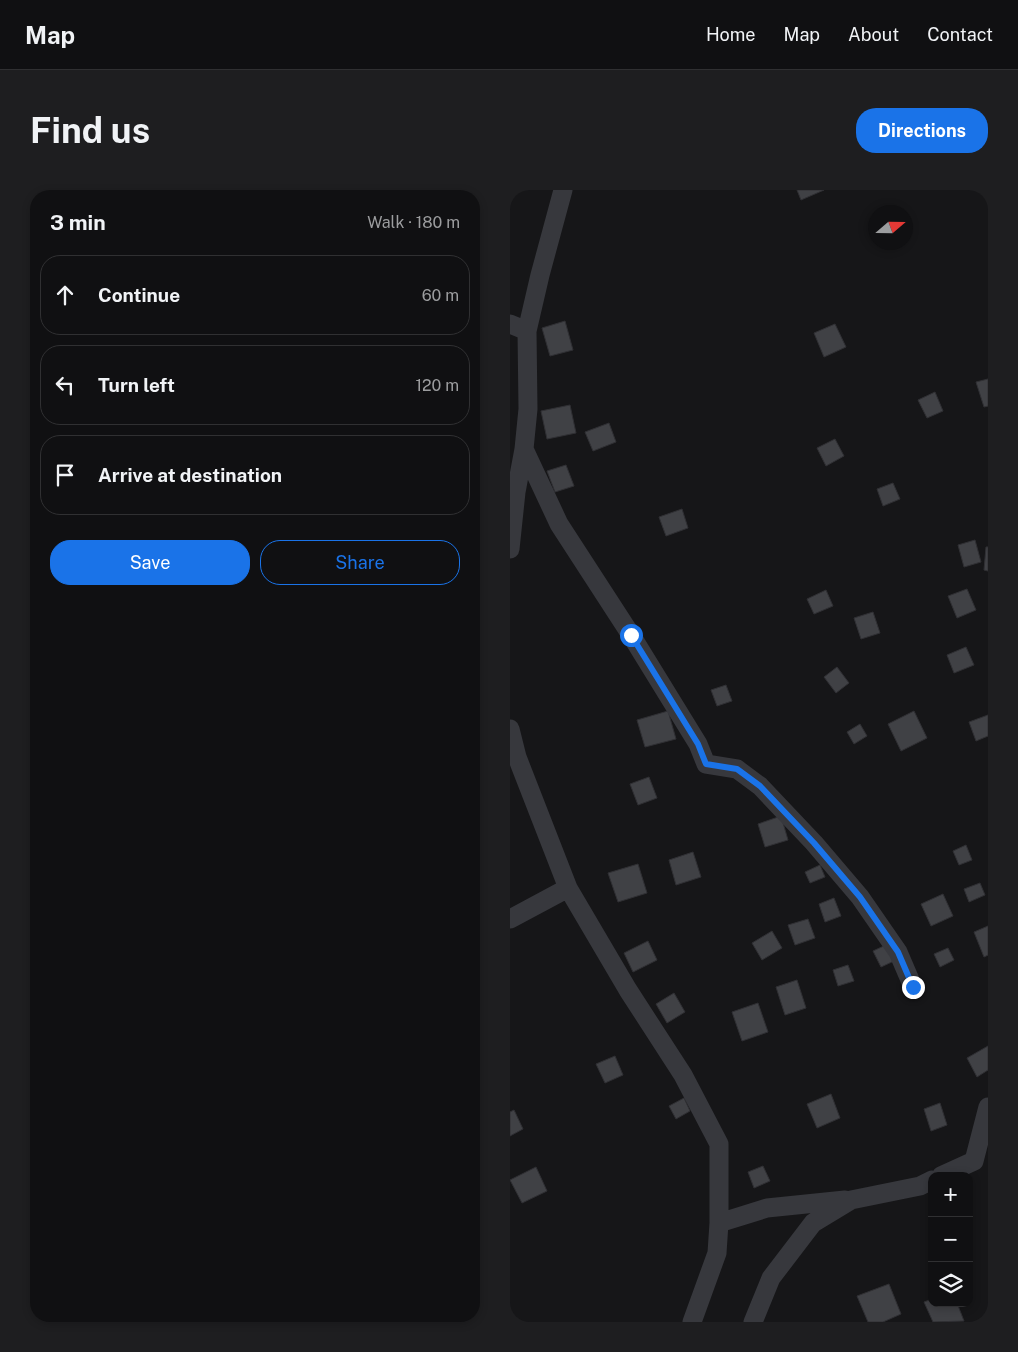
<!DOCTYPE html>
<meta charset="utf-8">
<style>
body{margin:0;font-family:"Public Sans",sans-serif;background:#1e1e20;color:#f1f3f6}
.controls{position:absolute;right:15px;bottom:15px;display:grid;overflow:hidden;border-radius:10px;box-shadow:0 2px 8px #0003}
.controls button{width:45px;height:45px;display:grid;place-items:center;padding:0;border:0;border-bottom:1px solid #303032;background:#101012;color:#f1f3f6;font:25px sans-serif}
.compass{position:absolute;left:358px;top:15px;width:45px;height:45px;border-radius:50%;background:#101012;box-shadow:0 2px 8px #0003;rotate:70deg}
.stop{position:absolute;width:15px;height:15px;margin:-11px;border:4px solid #1a73e8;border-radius:50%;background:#fff}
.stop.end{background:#1a73e8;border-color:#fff;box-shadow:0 1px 5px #0008}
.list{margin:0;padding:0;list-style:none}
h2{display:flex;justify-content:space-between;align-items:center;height:65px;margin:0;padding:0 20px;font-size:21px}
h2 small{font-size:16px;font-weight:400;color:#9c9d9f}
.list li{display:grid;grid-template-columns:32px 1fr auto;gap:15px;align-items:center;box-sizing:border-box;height:80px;margin:0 10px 10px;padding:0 10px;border:1px solid #303032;border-radius:20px}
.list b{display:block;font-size:19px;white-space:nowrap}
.list em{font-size:16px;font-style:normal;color:#9c9d9f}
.actions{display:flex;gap:10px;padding:15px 20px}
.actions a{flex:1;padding:11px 0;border:1px solid #1a73e8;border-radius:20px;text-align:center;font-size:18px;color:#1a73e8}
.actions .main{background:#1a73e8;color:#fff}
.icon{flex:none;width:28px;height:28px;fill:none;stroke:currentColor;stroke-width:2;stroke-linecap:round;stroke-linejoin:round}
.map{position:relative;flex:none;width:478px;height:1132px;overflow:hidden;border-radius:20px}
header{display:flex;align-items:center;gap:30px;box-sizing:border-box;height:70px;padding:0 25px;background:#101012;border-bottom:1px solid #303032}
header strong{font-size:24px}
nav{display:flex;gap:28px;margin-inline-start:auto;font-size:18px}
.intro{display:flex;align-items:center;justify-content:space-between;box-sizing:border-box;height:120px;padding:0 30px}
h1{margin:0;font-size:35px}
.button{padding:12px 22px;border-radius:20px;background:#1a73e8;color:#fff;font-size:18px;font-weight:700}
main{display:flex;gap:30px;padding:0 30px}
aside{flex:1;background:#101012;border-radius:20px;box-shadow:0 2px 8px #0003}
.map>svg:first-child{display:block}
.building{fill:#404145;stroke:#303034}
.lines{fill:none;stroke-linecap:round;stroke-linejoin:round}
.street{stroke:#37383d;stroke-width:19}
.route{stroke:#1a73e8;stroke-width:6}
</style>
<header>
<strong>Map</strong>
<nav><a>Home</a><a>Map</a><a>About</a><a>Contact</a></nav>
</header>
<div class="intro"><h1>Find us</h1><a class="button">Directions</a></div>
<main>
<aside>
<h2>3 min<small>Walk · 180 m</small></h2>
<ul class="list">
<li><svg class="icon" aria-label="ahead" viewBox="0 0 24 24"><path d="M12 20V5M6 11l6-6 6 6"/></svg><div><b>Continue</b></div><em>60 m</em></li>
<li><svg class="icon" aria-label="left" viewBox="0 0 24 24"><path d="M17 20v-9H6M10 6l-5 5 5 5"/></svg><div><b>Turn left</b></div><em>120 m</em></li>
<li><svg class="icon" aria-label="arrive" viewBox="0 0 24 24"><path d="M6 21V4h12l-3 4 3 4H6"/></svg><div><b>Arrive at destination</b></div></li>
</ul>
<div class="actions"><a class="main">Save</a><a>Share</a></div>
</aside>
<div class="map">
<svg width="478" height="1132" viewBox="0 0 478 1132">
<rect width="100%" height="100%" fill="#161618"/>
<!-- building -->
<path class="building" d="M287,0H314L291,10Z
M55,131L63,160L40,166L32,138Z
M325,134L336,157L314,167L304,143Z
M478,189V216L474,217L466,192Z
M425,202L433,221L417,228L408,210Z
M60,215L66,243L37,249L31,221Z
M99,233L106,252L83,261L75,242Z
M325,249L334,266L316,276L307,258Z
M56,275L64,296L45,302L37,281Z
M383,293L390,309L373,316L367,299Z
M172,319L178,338L156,346L149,327Z
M465,350L471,372L454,377L448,355Z
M476,357H478V381L474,380Z
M457,399L466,420L447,428L438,406Z
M316,400L323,416L304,424L297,409Z
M363,422L370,443L351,449L344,428Z
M456,457L464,475L444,483L437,465Z
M327,477L339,493L326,503L314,487Z
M216,495L222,511L207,516L201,500Z
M158,521L166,549L135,557L127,530Z
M404,521L417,548L391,561L378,534Z
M478,525V546L466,551L459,532Z
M350,534L357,546L344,554L337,542Z
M139,587L147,608L128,615L120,594Z
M271,626L278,650L255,657L248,634Z
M456,655L462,670L449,675L443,661Z
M183,662L191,687L166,695L159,670Z
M128,674L137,703L108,712L98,683Z
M310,675L315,687L300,693L295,682Z
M470,693L475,705L459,712L454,699Z
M433,704L443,726L421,736L411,714Z
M324,708L331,726L315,732L309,714Z
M298,729L305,748L285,755L278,735Z
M478,736V765L474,767L464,742Z
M262,741L272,758L252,770L242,753Z
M138,751L147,770L123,782L114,763Z
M376,755L384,771L371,777L363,761Z
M438,758L444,770L430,777L424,764Z
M338,775L344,791L328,796L323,780Z
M287,790L296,818L275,825L266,797Z
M164,803L175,822L157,833L146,814Z
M248,813L258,842L232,851L222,822Z
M478,856V880L467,887L457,868Z
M105,866L113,885L95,893L86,874Z
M321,904L330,928L307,938L297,914Z
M174,908L180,921L166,929L159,916Z
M430,913L437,935L421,941L414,919Z
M4,920L13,939L0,946V922Z
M253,976L260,991L244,998L238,982Z
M26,977L37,1001L12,1013L0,990Z
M379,1094L391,1124L373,1132H358L347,1106Z
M422,1109V1113H447L454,1131L423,1132L414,1112Z"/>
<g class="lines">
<!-- street -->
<path class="street" d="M0,134L17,141
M14,259L49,334L121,445L188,554L196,574L227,579L250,596L304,653L350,707L388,762L403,797
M0,359L6,302L14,259L18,219L17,141L30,85L53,0
M0,539L7,567L58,698L118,800L173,885L209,954V1033L207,1063L182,1132
M0,729L58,698
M431,986L464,971L478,917
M209,1033L257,1018L335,1010
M243,1132L261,1088L303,1033L341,1010L410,996L422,990"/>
</g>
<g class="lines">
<!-- route -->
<path class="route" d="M121,445L188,554L196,574L227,579L250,596L304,653L350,707L388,762L403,797"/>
</g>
</svg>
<div class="controls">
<button>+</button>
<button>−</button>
<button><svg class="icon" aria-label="layers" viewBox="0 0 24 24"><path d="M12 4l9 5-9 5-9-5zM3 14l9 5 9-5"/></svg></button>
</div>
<svg class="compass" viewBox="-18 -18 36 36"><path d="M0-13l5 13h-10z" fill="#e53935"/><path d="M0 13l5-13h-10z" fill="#9c9d9f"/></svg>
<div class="stop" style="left:121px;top:445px"></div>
<div class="stop end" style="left:403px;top:797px"></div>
</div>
</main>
